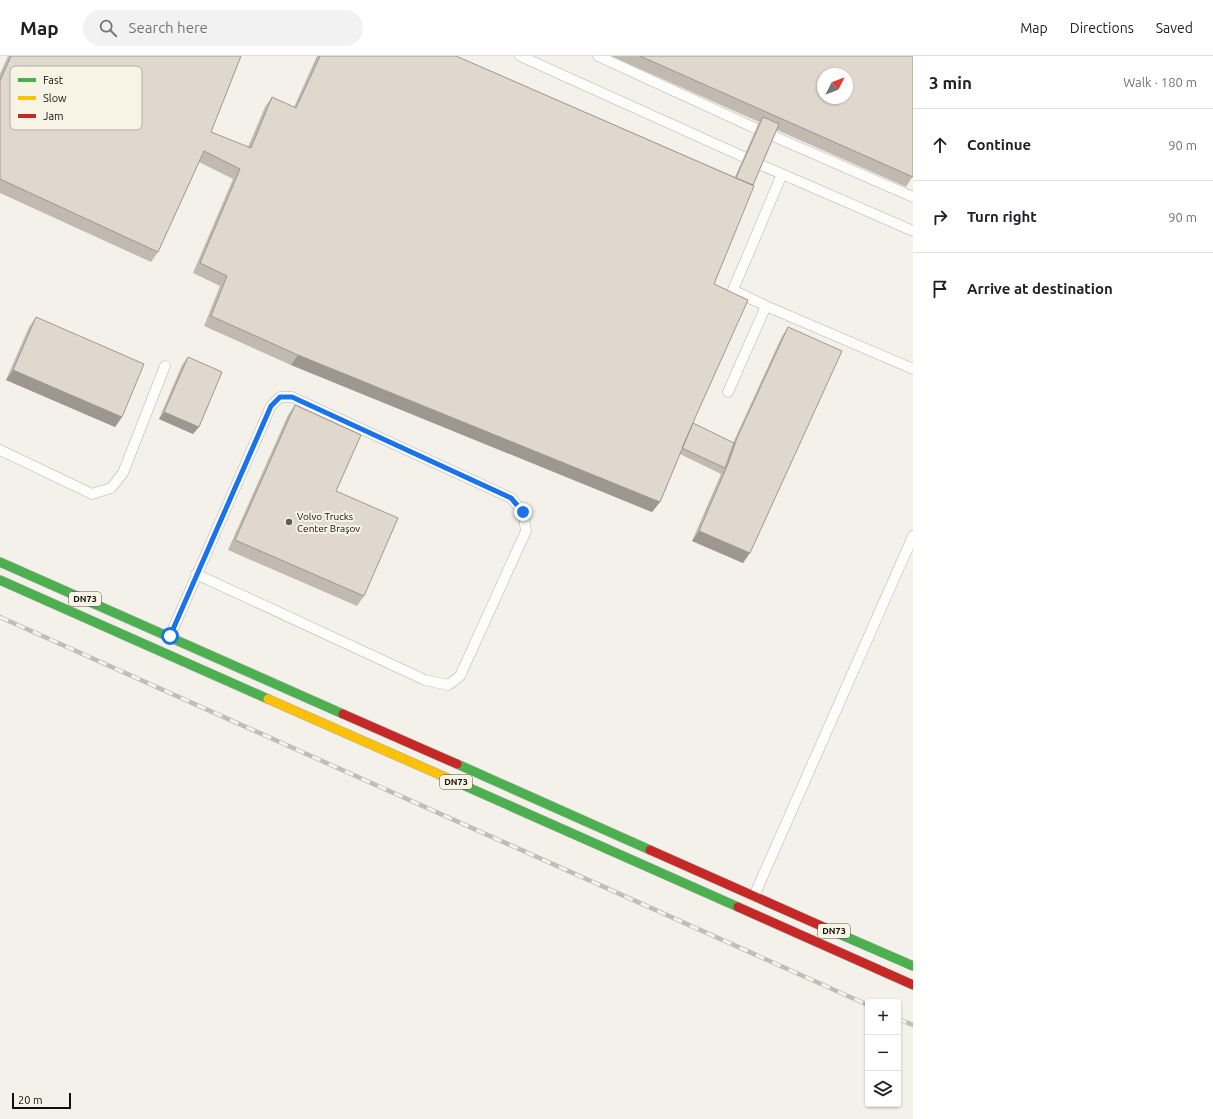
<!DOCTYPE html>
<meta charset="utf-8">
<style>
body{margin:0;font-family:Ubuntu,sans-serif;background:#f2f2f2;color:#202124}
.controls{position:absolute;right:12px;bottom:12px;display:grid;overflow:hidden;border-radius:4px;box-shadow:0 1px 3px #0004}
.controls button{width:36px;height:36px;display:grid;place-items:center;padding:0;border:0;border-bottom:1px solid #e0e0e0;background:#fff;color:#202124;font:20px sans-serif}
.compass{position:absolute;left:817px;top:12px;width:36px;height:36px;border-radius:50%;background:#fff;box-shadow:0 1px 3px #0004;rotate:48deg}
.scale{position:absolute;left:12px;bottom:10px;width:59px;box-sizing:border-box;padding-left:4px;border:2px solid #100f0b;border-top:0;font-size:11px;line-height:14px;white-space:nowrap;color:#100f0b;-webkit-text-stroke:3px #f7f4e6;paint-order:stroke}
.stop{position:absolute;width:12px;height:12px;margin:-9px;border:3px solid #1a73e8;border-radius:50%;background:#fff}
.stop.end{background:#1a73e8;border-color:#fff;box-shadow:0 1px 4px #0008}
.list{margin:0;padding:0;list-style:none}
h2{display:flex;justify-content:space-between;align-items:center;height:52px;margin:0;padding:0 16px;font-size:17px}
h2 small{font-size:13px;font-weight:400;color:#757577}
.list li{display:grid;grid-template-columns:26px 1fr auto;gap:12px;align-items:center;box-sizing:border-box;height:72px;padding:0 16px;border-top:1px solid #e0e0e0}
.list b{display:block;font-size:15px;white-space:nowrap}
.list em{font-size:13px;font-style:normal;color:#757577}
.icon{flex:none;width:22px;height:22px;fill:none;stroke:currentColor;stroke-width:2;stroke-linecap:round;stroke-linejoin:round}
.map{position:relative;flex:none;width:913px;height:1063px;overflow:hidden}
header{display:flex;align-items:center;gap:24px;box-sizing:border-box;height:56px;padding:0 20px;background:#fff;border-bottom:1px solid #e0e0e0}
header strong{font-size:19px}
nav{display:flex;gap:22px;margin-inline-start:auto;font-size:14px}
.search{width:280px;height:36px;background:#f2f2f2;display:flex;align-items:center;gap:10px;box-sizing:border-box;padding:0 14px;border-radius:22px;color:#757577;font-size:15px}
main{display:flex}
aside{flex:1;background:#fff}
.map>svg:first-child{display:block}
.lines{fill:none;stroke-linecap:round;stroke-linejoin:round}
.lane-casing{stroke:#b4b3ae;stroke-width:11}
.fast-casing{stroke:#aaaf9e;stroke-width:10}
.slow-casing{stroke:#aaaf9e;stroke-width:10}
.jam-casing{stroke:#aaaf9e;stroke-width:10}
.lane{stroke:#fdfdfc;stroke-width:10}
.fast{stroke:#4caf50;stroke-width:9}
.slow{stroke:#ffc107;stroke-width:9}
.jam{stroke:#c62828;stroke-width:9}
.rail-casing{stroke:#bdbdbc;stroke-width:4.5}
.rail{stroke:#f7f4e6;stroke-width:3;stroke-dasharray:9;stroke-linecap:butt}
.wall{fill:#c2bab0}
.shaded-wall{fill:#9e9790}
.building{fill:#e1d8cd;stroke:#9e9790;fill-rule:evenodd}
.route{stroke:#1a73e8;stroke-width:5}
.poi-dot{fill:#5f5e59;stroke:#f7f4e6;stroke-width:1.5}
.labels{text-anchor:middle;dominant-baseline:central;stroke-width:4;stroke-linejoin:round;paint-order:stroke}
.shield{fill:#f7f4e6;stroke:#55544d;stroke-width:1}
.shield-label{font-size:9px;font-weight:bold;fill:#100f0b}
.poi-label{font-size:10px;fill:#100f0b;stroke:#f7f4e6;text-anchor:start}
.key{fill:#f7f4e6;stroke:#b2afa4;stroke-width:1}
.key-label{font-size:11px;fill:#100f0b}
</style>
<header>
<strong>Map</strong>
<div class="search"><svg class="icon" aria-label="search" viewBox="0 0 24 24"><circle cx="10" cy="10" r="6"/><path d="M15 15l6 6"/></svg>Search here</div>
<nav><a>Map</a><a>Directions</a><a>Saved</a></nav>
</header>
<main>
<div class="map">
<svg width="913" height="1063" viewBox="0 0 913 1063">
<rect width="100%" height="100%" fill="#f3f1ea"/>
<g class="lines">
<defs>
<path id="lane" d="M520,0L744,101
M598,0L757,73
M773,80L913,141
M761,109L782,118
M766,250L733,234L782,118L913,175
M728,336L766,250L913,313
M0,394L92,438L111,432L123,417L165,310
M170,580L271,350L280,341H292L511,442L523,456L526,475L460,620L448,629L425,624L196,518
M754,840L913,480"/>
<path id="fast" d="M0,506L343,658
M0,524L268,643
M457,708L650,794
M454,725L738,851
M828,873L913,910"/>
<path id="slow" d="M268,643L454,725"/>
<path id="jam" d="M343,658L457,708
M650,794L828,873
M738,851L913,929"/>
</defs>
<!-- lane casing -->
<use href="#lane" class="lane-casing"/>
<!-- fast casing -->
<use href="#fast" class="fast-casing"/>
<!-- slow casing -->
<use href="#slow" class="slow-casing"/>
<!-- jam casing -->
<use href="#jam" class="jam-casing"/>
<!-- lane -->
<use href="#lane" class="lane"/>
<!-- fast -->
<use href="#fast" class="fast"/>
<!-- slow -->
<use href="#slow" class="slow"/>
<!-- jam -->
<use href="#jam" class="jam"/>
<defs>
<path id="rail" d="M0,561L868,949
M898,963L913,969"/>
</defs>
<!-- rail casing -->
<use href="#rail" class="rail-casing"/>
<!-- rail -->
<use href="#rail" class="rail"/>
</g>
<!-- wall -->
<path class="wall" d="M8,0H241L211,76L248,91L265,51L272,41L294,51L317,0H456L735,121L759,66L611,0H913V120L906,131L777,74L753,129L714,228L693,367L733,387L781,282L788,271L743,507L692,485L721,418L680,398L660,446L652,456L291,309L204,270L220,230L193,217L233,123L199,106L158,196L151,206L0,137V18Z
M36,261L122,361L115,371L6,324L29,271Z
M188,301L193,378L159,363L182,309Z
M295,349L336,435L364,540L357,550L228,494L288,359Z"/>
<!-- shaded-wall -->
<path class="shaded-wall" d="M298,299L660,446L652,456L291,309Z
M13,314L122,361L115,371L6,324Z
M164,356L199,371L193,378L159,363Z
M699,475L750,497L743,507L692,485Z"/>
<!-- building -->
<path class="building" d="M11,0H241L211,76L251,92L272,41L296,52L320,0H456L754,130L714,228L748,244L695,362L660,446L298,299L211,260L227,220L200,207L240,113L204,95L158,196L0,123V25Z
M640,0H913V121ZM823,18H847V42H823Z
M763,61L779,68L753,129L736,122Z
M36,261L144,308L122,361L13,314Z
M788,271L842,295L750,497L699,475L728,408L737,382Z
M188,301L222,316L199,371L164,356Z
M295,349L361,379L336,435L398,462L364,540L235,484Z
M693,367L734,387L725,412L682,392Z"/>
<g class="lines">
<!-- route -->
<path class="route" d="M170,580L271,350L280,341H292L511,442L523,456"/>
</g>
<!-- markers -->
<circle class="poi-dot" cx="289" cy="466" r="4"/>
<g class="labels">
<!-- shield labels -->
<g class="shield">
<rect x="69" y="536" width="32" height="14" rx="3"/>
<rect x="440" y="719" width="32" height="14" rx="3"/>
<rect x="818" y="868" width="32" height="14" rx="3"/>
</g>
<g class="shield-label">
<text x="85" y="543">DN73</text>
<text x="456" y="726">DN73</text>
<text x="834" y="875">DN73</text>
</g>
<!-- poi labels -->
<g class="poi-label">
<text x="297" y="460">Volvo Trucks<tspan x="297" dy="12">Center Braşov</tspan></text>
</g>
</g>
<!-- legend -->
<rect x="10" y="10" width="132" height="64" rx="6" class="key"/>
<rect x="18" y="22" width="18" height="4" fill="#4caf50"/>
<rect x="18" y="40" width="18" height="4" fill="#ffc107"/>
<rect x="18" y="58" width="18" height="4" fill="#c62828"/>
<g class="key-label">
<text x="43" y="28">Fast</text>
<text x="43" y="46">Slow</text>
<text x="43" y="64">Jam</text>
</g>
</svg>
<div class="controls">
<button>+</button>
<button>−</button>
<button><svg class="icon" aria-label="layers" viewBox="0 0 24 24"><path d="M12 4l9 5-9 5-9-5zM3 14l9 5 9-5"/></svg></button>
</div>
<svg class="compass" viewBox="-18 -18 36 36"><path d="M0-13l5 13h-10z" fill="#e53935"/><path d="M0 13l5-13h-10z" fill="#757577"/></svg>
<div class="scale">20 m</div>
<div class="stop" style="left:170px;top:580px"></div>
<div class="stop end" style="left:523px;top:456px"></div>
</div>
<aside>
<h2>3 min<small>Walk · 180 m</small></h2>
<ul class="list">
<li><svg class="icon" aria-label="ahead" viewBox="0 0 24 24"><path d="M12 20V5M6 11l6-6 6 6"/></svg><div><b>Continue</b></div><em>90 m</em></li>
<li><svg class="icon" aria-label="right" viewBox="0 0 24 24"><path d="M7 20v-9h11M14 6l5 5-5 5"/></svg><div><b>Turn right</b></div><em>90 m</em></li>
<li><svg class="icon" aria-label="arrive" viewBox="0 0 24 24"><path d="M6 21V4h12l-3 4 3 4H6"/></svg><div><b>Arrive at destination</b></div></li>
</ul>
</aside>
</main>
